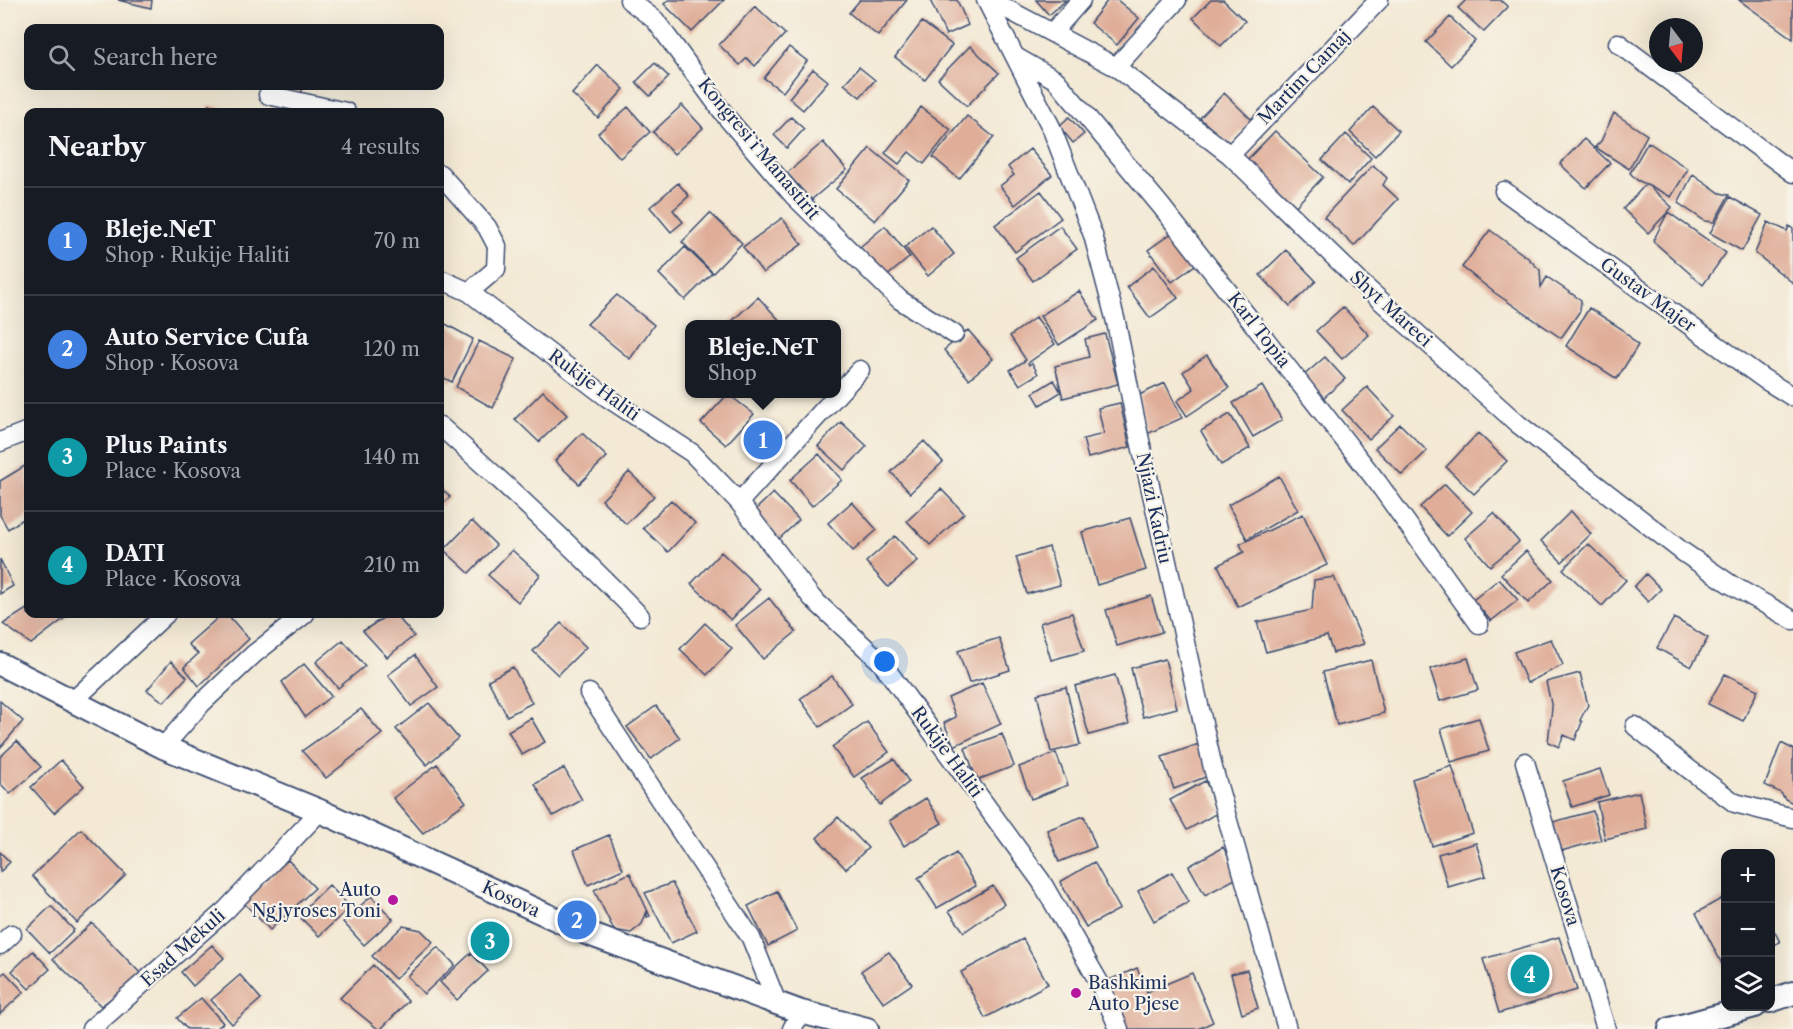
<!DOCTYPE html>
<meta charset="utf-8">
<style>
body{margin:0;font-family:"Libre Caslon Text",serif;background:#242831;color:#f1f3f6}
.controls{position:absolute;right:18px;bottom:18px;display:grid;overflow:hidden;border-radius:12px;box-shadow:0 6px 24px #0002}
.controls button{width:54px;height:54px;display:grid;place-items:center;padding:0;border:0;border-bottom:2px solid #363941;background:#171b24;color:#f1f3f6;font:30px sans-serif}
.compass{position:absolute;left:1649px;top:18px;width:54px;height:54px;border-radius:50%;background:#171b24;box-shadow:0 6px 24px #0002;rotate:164deg}
.you{position:absolute;left:885px;top:662px;width:21px;height:21px;margin:-15px;border:4px solid #fff;border-radius:50%;background:#1a73e8;box-shadow:0 0 0 9px #1a73e833}
.badge{display:grid;place-items:center;width:39px;height:39px;border-radius:50%;background:#d690ce;color:#fff;font-size:20px;font-weight:700}
.pin{position:absolute;translate:-50% -50%;border:3px solid #fff;box-shadow:0 2px 6px #0006}
.popup{position:absolute;left:685px;top:320px;width:156px;height:78px;box-sizing:border-box;display:grid;place-content:center;border-radius:12px;background:#171b24;filter:drop-shadow(0 2px 4px #0005);font-size:20px;white-space:nowrap;color:#9ea1a6}
.popup b{font-size:22px;color:#f1f3f6}
.popup::after{content:'';position:absolute;left:50%;top:100%;margin-left:-12px;border:12px solid transparent;border-top-color:#171b24}
.list{margin:0;padding:0;list-style:none}
h2{display:flex;justify-content:space-between;align-items:center;height:78px;margin:0;padding:0 24px;font-size:26px}
h2 small{font-size:20px;font-weight:400;color:#9ea1a6}
.list li{display:grid;grid-template-columns:39px 1fr auto;gap:18px;align-items:center;box-sizing:border-box;height:108px;padding:0 24px;border-top:2px solid #363941}
.list b{display:block;font-size:22px;white-space:nowrap}
.list p{margin:0;font-size:20px;white-space:nowrap;color:#9ea1a6}
.list em{font-size:20px;font-style:normal;color:#9ea1a6}
.icon{flex:none;width:33px;height:33px;fill:none;stroke:currentColor;stroke-width:2;stroke-linecap:round;stroke-linejoin:round}
.map{position:relative;flex:none;width:1793px;height:1029px;overflow:hidden}
.search{position:absolute;background:#171b24;box-shadow:0 6px 24px #0002;left:24px;top:24px;width:420px;height:66px;display:flex;align-items:center;gap:15px;box-sizing:border-box;padding:0 21px;border-radius:12px;color:#9ea1a6;font-size:22px}
.panel{position:absolute;background:#171b24;box-shadow:0 6px 24px #0002;left:24px;top:108px;width:420px;height:510px;border-radius:12px}
.map>svg:first-child{display:block}
.building{fill:#dfad98}
.lines{fill:none;stroke-linecap:round;stroke-linejoin:round}
.minor-casing{stroke:#3b4b70;stroke-width:21}
.tertiary-casing{stroke:#3b4b70;stroke-width:26}
.minor{stroke:#fff;stroke-width:18}
.tertiary{stroke:#fff;stroke-width:22}
.poi-dot{fill:#b5179e;stroke:#f7f3e8;stroke-width:2}
.labels{text-anchor:middle;dominant-baseline:central;stroke-width:4.5;stroke-linejoin:round;paint-order:stroke}
.street-label{font-size:18px;fill:#1b2f5e;stroke:#f7f3e8}
.poi-label{font-size:18px;fill:#1b2f5e;stroke:#f7f3e8;text-anchor:end}
</style>
<div class="map">
<svg width="1793" height="1029" viewBox="0 0 1793 1029">
<rect width="100%" height="100%" fill="#f7f3e8"/>
<filter id="ink" filterUnits="userSpaceOnUse"><feTurbulence type="fractalNoise" baseFrequency=".0167" numOctaves="2"/><feDisplacementMap in="SourceGraphic" scale="12" xChannelSelector="R" yChannelSelector="G"/><feConvolveMatrix kernelMatrix="1 2 1 2 8 2 1 2 1" color-interpolation-filters="sRGB"/></filter>
<filter id="wash" filterUnits="userSpaceOnUse"><feTurbulence type="fractalNoise" baseFrequency=".008" numOctaves="4" result="noise"/><feDisplacementMap in="SourceGraphic" scale="24" xChannelSelector="R" yChannelSelector="G"/><feGaussianBlur stdDeviation="1.35" result="paint"/><feColorMatrix in="noise" values="0 0 0 0 0 0 0 0 0 0 0 0 0 0 0 0 0 1.4 0 .05"/><feComposite in="paint" operator="in"/></filter>
<g filter="url(#wash)">
<rect width="100%" height="100%" fill="#f3e9d4"/>
<g id="blocks">
<!-- building -->
<path class="building" d="M118,0H152L151,8Z
M668,0H724L692,32L664,4Z
M860,0H907L878,36L849,13Z
M930,0H957L968,25L946,35Z
M1036,0H1066L1049,15Z
M1108,0H1117L1139,18L1117,45L1090,23Z
M1211,0H1223L1245,21L1221,46L1193,18Z
M1466,0H1500L1508,7L1484,32L1458,8Z
M1739,0H1793V39Z
M755,6L785,34L755,66L747,58L740,65L719,45Z
M1450,17L1475,41L1451,66L1426,42Z
M922,22L952,45L925,80L895,57Z
M970,46L999,73L967,106L938,79Z
M789,47L807,61L783,92L764,78Z
M655,63L669,77L650,96L636,82Z
M598,65L624,89L598,118L572,94Z
M859,67L875,80L860,97L844,84Z
M813,69L828,81L803,110L789,98Z
M272,86H304L301,93L271,90Z
M1224,93L1252,120L1229,145L1200,118Z
M209,105L236,112H208Z
M682,105L703,128L674,154L653,132Z
M628,107L650,132L620,158L598,133Z
M921,107L951,130L924,164L909,152L899,164L885,153Z
M1373,107L1399,131L1375,156L1350,132Z
M1614,113L1647,135L1629,169L1595,147L1601,141Z
M967,116L994,137L959,179L933,157Z
M791,117L804,129L787,148L774,135Z
M1069,117L1084,134L1073,143L1059,126Z
M1275,131L1323,177L1294,208L1245,162Z
M1346,134L1371,158L1348,184L1322,160Z
M1584,139L1610,163L1586,188L1560,164Z
M823,142L847,170L811,200L787,173Z
M1648,142L1688,169L1671,197L1647,184L1672,207L1668,212L1726,253L1703,285L1653,241L1668,212L1648,233L1623,209L1646,184L1637,180L1630,173Z
M870,148L909,180L875,221L836,189Z
M1030,149L1052,175L1015,205L1000,186L1014,175L1008,167Z
M1373,165L1387,178L1383,185L1398,199L1354,246L1324,217Z
M1693,174L1720,193L1729,195L1714,222L1705,221L1678,203Z
M678,183L689,196L673,210L683,222L671,232L650,207Z
M1041,191L1061,218L1015,252L995,225Z
M1730,197L1762,215L1742,251L1710,233Z
M710,213L742,243L713,273L682,242Z
M782,218L802,244L763,273L743,247Z
M1768,222L1787,231L1789,226L1793,229V283L1755,253Z
M885,226L910,257L886,277L860,247Z
M931,226L954,254L928,276L905,247Z
M1060,226L1077,249L1033,281L1016,258Z
M1176,230L1199,262L1172,282L1148,250Z
M1490,230L1528,258L1540,270L1541,287L1547,277L1581,300L1580,311L1561,338L1495,293L1462,267Z
M685,247L712,273L685,300L659,274Z
M1286,250L1316,281L1290,306L1260,275Z
M1154,266L1178,298L1150,318L1127,287Z
M1079,291L1098,320L1059,345L1040,316Z
M617,295L654,325L630,359L587,324Z
M758,297L783,324H729Z
M1343,307L1369,335L1342,359L1316,331Z
M1589,308L1622,329L1638,345L1617,379L1566,346Z
M1036,317L1055,344L1028,363L1029,365L1032,363L1038,374L1020,385L1010,370L1026,360L1010,336Z
M440,321L473,339L452,382L440,376Z
M968,330L993,359L969,379L944,350Z
M1105,334L1118,384L1063,398L1055,366L1089,357L1085,339Z
M479,341L516,359L493,408L456,387Z
M1207,355L1229,388L1187,416L1177,401L1194,389L1183,372Z
M1325,357L1345,379L1322,399L1302,377Z
M1054,380L1061,392L1040,405L1033,393Z
M1165,383L1182,418L1147,434L1139,395Z
M1262,386L1282,420L1253,437L1233,403Z
M1367,387L1394,416L1369,439L1342,410Z
M543,391L567,415L539,442L515,419Z
M728,394L754,414L726,445L701,423Z
M1120,403L1130,447L1088,458L1083,439L1104,434L1098,408Z
M1230,414L1250,448L1221,465L1201,431Z
M841,422L867,446L844,470L818,446Z
M1400,424L1427,451L1402,475L1375,448Z
M582,433L607,457L579,484L555,461Z
M1478,433L1507,461L1474,494L1446,467Z
M924,441L943,462L910,493L891,472Z
M819,454L842,480L812,506L790,480Z
M28,464V516L8,529L0,515V481Z
M629,472L654,496L626,524L602,500Z
M1279,476L1298,510L1247,539L1228,505Z
M1445,484L1472,512L1447,536L1420,507Z
M440,487L450,497L440,507Z
M941,489L964,513L930,545L907,521Z
M773,493L799,520L779,539L753,512Z
M671,500L695,523L668,552L643,528Z
M852,502L877,530L853,551L828,523Z
M1571,511L1591,534L1562,562L1541,541Z
M1494,513L1519,542L1490,566L1465,538Z
M1303,514L1327,565L1238,607L1218,565L1244,552L1240,544Z
M1130,518L1146,570L1097,585L1082,532Z
M472,521L496,545L469,573L444,550Z
M895,536L918,561L888,587L866,562Z
M1588,544L1626,580L1602,606L1563,569Z
M1049,547L1060,585L1027,594L1016,557Z
M512,550L540,575L518,602L488,575Z
M1526,551L1553,580L1528,603L1501,574Z
M721,552L760,589L731,620L691,584Z
M0,559L13,586L0,594Z
M1646,574L1661,589L1648,602L1634,587Z
M1334,577L1364,644L1333,653L1327,636L1266,652L1257,622L1312,610L1314,580Z
M1499,579L1518,600L1491,621L1473,600Z
M1151,596L1162,632L1117,646L1106,610Z
M769,598L796,632L763,659L735,625Z
M28,608V614H70L31,644L3,624Z
M1072,613L1084,651L1051,660L1040,623Z
M222,614H227L249,639L199,686L184,667L198,654L188,644Z
M389,614H395L414,636L387,657L363,631Z
M1674,618L1708,638L1691,667L1657,648Z
M561,623L586,647L558,675L533,651Z
M705,623L732,649L707,675L680,649Z
M999,638L1010,670L969,683L958,651Z
M1551,639L1563,665L1527,683L1514,652Z
M343,640L365,666L338,688L316,662Z
M415,655L438,687L411,706L388,675Z
M1468,658L1478,690L1440,701L1430,669Z
M1165,659L1177,708L1143,717L1131,668Z
M1371,660L1384,713L1337,725L1323,672Z
M171,661L187,677L164,702L147,690Z
M304,664L331,696L305,717L282,682Z
M513,667L532,703L507,716L488,680Z
M1580,673L1588,705L1580,720L1582,722L1575,740L1564,735L1559,747L1548,742L1552,708L1546,682Z
M1725,674L1758,690L1743,721L1708,704Z
M1115,675L1129,724L1089,735L1075,686Z
M832,676L852,704L820,727L800,699Z
M982,683L1001,724L954,746L944,723L956,717L948,698Z
M1066,687L1080,745L1051,752L1037,694Z
M0,701L23,721L0,748Z
M429,703L458,738L427,765L396,729Z
M656,706L680,738L651,759L627,727Z
M361,709L382,734L326,778L302,751Z
M531,718L545,742L522,755L508,731Z
M1479,718L1489,751L1451,762L1441,729Z
M867,722L889,752L854,777L832,747Z
M1002,734L1014,766L977,780L965,748Z
M17,741L41,767L10,794L0,783V757Z
M1781,743L1793,749V803L1785,799L1781,793L1765,785Z
M1199,744L1211,775L1174,789L1162,757Z
M1056,753L1068,785L1031,799L1019,767Z
M894,759L909,782L880,805L862,778Z
M61,760L84,786L54,813L31,787Z
M437,764L466,802L423,833L393,798Z
M1452,766L1473,833L1432,846L1412,779Z
M564,768L582,800L553,816L535,784Z
M1600,769L1609,795L1572,807L1563,781Z
M1205,781L1221,811L1187,830L1170,800Z
M1639,792L1647,829L1605,839L1597,802Z
M926,798L942,823L904,846L889,821Z
M1593,811L1601,840L1561,851L1553,822Z
M1084,816L1096,847L1059,862L1047,830Z
M838,817L868,848L846,869L817,838Z
M81,829L126,875L77,923L32,876Z
M609,835L623,869L588,885L574,850Z
M1476,843L1486,876L1448,887L1438,854Z
M1223,847L1239,877L1205,895L1189,866Z
M0,852L10,862L0,872Z
M956,853L976,886L937,908L918,878Z
M288,860L315,888L270,930L243,902Z
M1094,862L1120,909L1086,927L1060,882Z
M1172,872L1189,902L1154,921L1138,891Z
M630,873L650,916L647,917V911L642,924L631,933L614,930L594,890Z
M672,883L697,931L671,943L645,893Z
M329,885L350,907L319,936L298,915Z
M993,886L1004,904L964,932L949,911Z
M777,891L797,931L768,946L748,906Z
M371,896L393,919L364,945L343,922Z
M1726,896V972L1696,913Z
M51,906L74,930L50,953L27,929Z
M92,923L142,975L101,1006L53,959Z
M1770,923L1780,942L1770,947Z
M403,926L421,930L433,942L395,979L372,956Z
M1559,937L1577,990L1499,1013L1483,959Z
M1023,939L1048,984L985,1018L961,972Z
M212,945L224,958L193,986L181,972Z
M438,947L455,965L424,994L407,976Z
M33,951L50,969L29,989L12,971Z
M889,952L912,984L884,1003L861,971Z
M471,953L488,971L457,1000L440,982Z
M373,965L408,1001L381,1029H378L340,998Z
M1137,968L1147,992L1192,973L1213,1022L1198,1029H1119L1100,984Z
M1247,970L1258,1008L1242,1014L1231,974Z
M5,972L24,992L0,1014V976Z
M240,975L261,999L232,1024L211,1000Z
M201,998L223,1023L216,1029H187L177,1018Z"/>
</g>
</g>
<g filter="url(#ink)">
<use href="#blocks" fill-opacity="0" stroke="#3b4b70" stroke-width="1.5"/>
<g class="lines">
<defs>
<path id="minor" d="M629,0L655,20L728,119L793,195L900,300L954,334
M986,0L1051,127L1093,235L1116,322L1135,418L1213,768L1287,1029
M990,0L1116,67L1230,155L1361,283L1518,424L1683,552L1730,584L1793,620
M1052,33L1081,0
M1618,43L1793,173
M1016,57L1056,80L1161,206L1378,483L1479,624
M1116,67L1177,0
M268,95L346,112
M1230,155L1379,0
M440,174L487,227L497,246L496,269L469,292
M1504,191L1764,379L1793,397
M440,279L469,292L608,398L692,453L739,502L812,598L881,662L1041,881L1100,984L1119,1029
M440,426C509,487 576,550 640,616
M0,442L28,431
M739,502L860,370
M589,693L751,938L777,1003
M73,701L166,614
M1635,726L1690,770L1735,803L1793,818
M163,747L202,703L254,654L305,614
M1525,762L1606,1029
M0,945L12,934
M91,1029L226,910L320,811
M792,1029L801,1012"/>
<path id="tertiary" d="M0,664L163,747L320,811L586,933L801,1012L867,1029
M1770,1001L1793,993
M1670,1029L1755,1006"/>
</defs>
<!-- minor casing -->
<use href="#minor" class="minor-casing"/>
<!-- tertiary casing -->
<use href="#tertiary" class="tertiary-casing"/>
<!-- minor -->
<use href="#minor" class="minor"/>
<!-- tertiary -->
<use href="#tertiary" class="tertiary"/>
</g>
</g>
<!-- markers -->
<g class="poi-dot">
<circle cx="393" cy="900" r="6"/>
<circle cx="1076" cy="993" r="6"/>
</g>
<g class="labels">
<!-- street labels -->
<g class="street-label">
<text transform="translate(1304 77) rotate(-46)">Martim Camaj</text>
<text transform="translate(759 149) rotate(50)">Kongresi i Manastirit</text>
<text transform="translate(1648 295) rotate(36)">Gustav Majer</text>
<text transform="translate(1391 309) rotate(42)">Shyt Mareci</text>
<text transform="translate(1259 330) rotate(52)">Karl Topia</text>
<text transform="translate(594 385) rotate(36)">Rukije Haliti</text>
<text transform="translate(1154 508) rotate(78)">Njiazi Kadriu</text>
<text transform="translate(947 752) rotate(54)">Rukije Haliti</text>
<text transform="translate(1565 896) rotate(73)">Kosova</text>
<text transform="translate(511 899) rotate(25)">Kosova</text>
<text transform="translate(183 948) rotate(-42)">Esad Mekuli</text>
</g>
<!-- poi labels -->
<g class="poi-label">
<text x="381" y="890">Auto<tspan x="381" dy="21">Ngjyroses Toni</tspan></text>
<text x="1088" y="983" text-anchor="start">Bashkimi<tspan x="1088" dy="21">Auto Pjese</tspan></text>
</g>
</g>
</svg>
<div class="controls">
<button>+</button>
<button>−</button>
<button><svg class="icon" aria-label="layers" viewBox="0 0 24 24"><path d="M12 4l9 5-9 5-9-5zM3 14l9 5 9-5"/></svg></button>
</div>
<svg class="compass" viewBox="-18 -18 36 36"><path d="M0-13l5 13h-10z" fill="#e53935"/><path d="M0 13l5-13h-10z" fill="#9ea1a6"/></svg>
<div class="you"></div>
<div class="pin badge" style="left:763px;top:440px;background:#3f7fe0">1</div>
<div class="popup"><b>Bleje.NeT</b>Shop</div>
<div class="pin badge" style="left:577px;top:920px;background:#3f7fe0">2</div>
<div class="pin badge" style="left:490px;top:941px;background:#0f9aa8">3</div>
<div class="pin badge" style="left:1530px;top:974px;background:#0f9aa8">4</div>
<div class="search"><svg class="icon" aria-label="search" viewBox="0 0 24 24"><circle cx="10" cy="10" r="6"/><path d="M15 15l6 6"/></svg>Search here</div>
<section class="panel">
<h2>Nearby<small>4 results</small></h2>
<ul class="list">
<li><span class="badge" style="background:#3f7fe0">1</span><div><b>Bleje.NeT</b><p>Shop · Rukije Haliti</p></div><em>70 m</em></li>
<li><span class="badge" style="background:#3f7fe0">2</span><div><b>Auto Service Cufa</b><p>Shop · Kosova</p></div><em>120 m</em></li>
<li><span class="badge" style="background:#0f9aa8">3</span><div><b>Plus Paints</b><p>Place · Kosova</p></div><em>140 m</em></li>
<li><span class="badge" style="background:#0f9aa8">4</span><div><b>DATI</b><p>Place · Kosova</p></div><em>210 m</em></li>
</ul>
</section>
</div>
